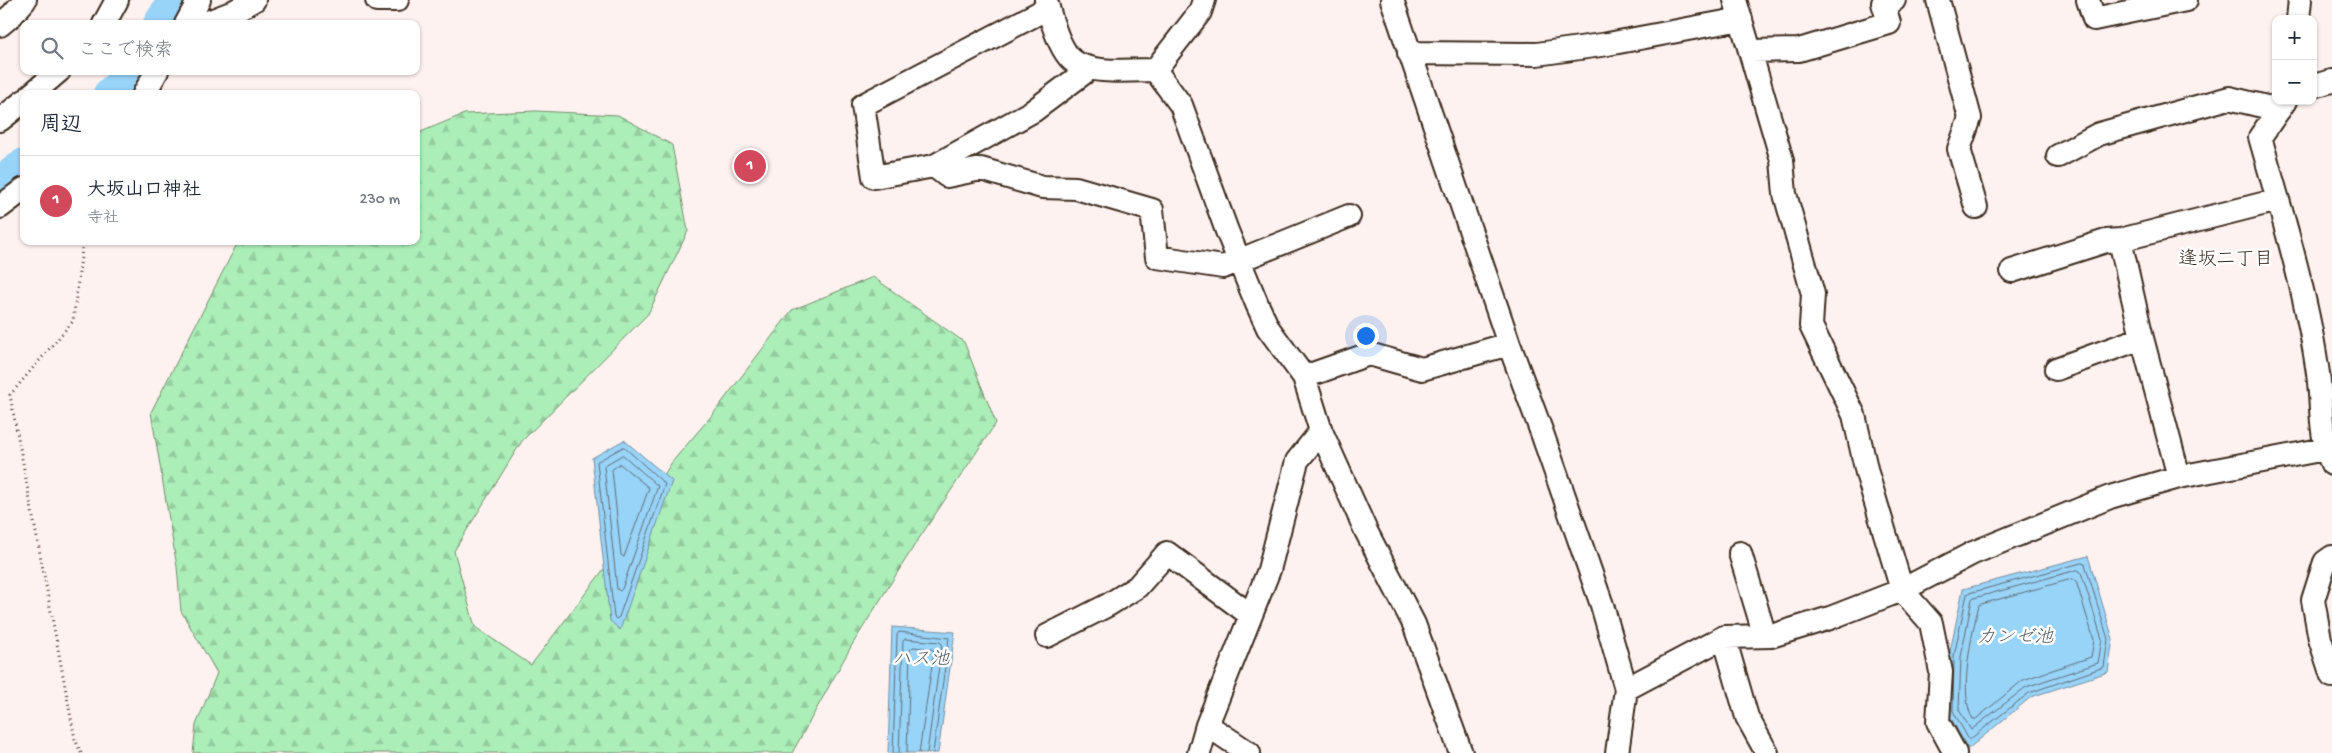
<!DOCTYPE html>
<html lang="ja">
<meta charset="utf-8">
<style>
body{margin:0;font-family:"Gochi Hand","Klee One",sans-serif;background:#f2f2f3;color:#1f2937}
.controls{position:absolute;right:15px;top:15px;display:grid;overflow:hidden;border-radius:10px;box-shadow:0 1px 4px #0004}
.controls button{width:45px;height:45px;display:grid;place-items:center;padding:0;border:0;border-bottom:1px solid #e0e1e3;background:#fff;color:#1f2937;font:25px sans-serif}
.you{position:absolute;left:1365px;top:335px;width:18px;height:18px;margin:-12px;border:4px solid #fff;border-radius:50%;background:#1a73e8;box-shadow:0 0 0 8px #1a73e833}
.badge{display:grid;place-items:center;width:32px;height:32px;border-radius:50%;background:#d1495b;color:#fff;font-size:16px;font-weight:700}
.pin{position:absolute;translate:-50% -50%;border:2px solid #fff;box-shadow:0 1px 5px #0006}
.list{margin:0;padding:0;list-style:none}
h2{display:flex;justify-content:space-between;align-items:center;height:65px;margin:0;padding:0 20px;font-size:21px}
h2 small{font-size:16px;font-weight:400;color:#747a83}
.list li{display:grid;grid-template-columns:32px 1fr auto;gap:15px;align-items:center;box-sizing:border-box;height:90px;padding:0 20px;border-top:1px solid #e0e1e3}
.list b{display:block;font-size:19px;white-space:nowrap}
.list p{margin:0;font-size:16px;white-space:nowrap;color:#747a83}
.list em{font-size:16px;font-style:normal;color:#747a83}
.icon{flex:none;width:28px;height:28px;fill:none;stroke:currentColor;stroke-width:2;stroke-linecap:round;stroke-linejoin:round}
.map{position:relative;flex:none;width:2332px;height:753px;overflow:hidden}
.search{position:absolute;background:#fff;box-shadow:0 1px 4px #0004;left:20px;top:20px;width:400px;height:55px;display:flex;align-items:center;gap:12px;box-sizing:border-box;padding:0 18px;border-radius:10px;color:#747a83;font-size:19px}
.panel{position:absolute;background:#fff;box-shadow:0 1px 4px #0004;left:20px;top:90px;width:400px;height:155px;border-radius:10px}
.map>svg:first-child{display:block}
.forest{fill:url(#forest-firs);stroke:#738c6b}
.water{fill:#98d3f8;stroke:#738fa1}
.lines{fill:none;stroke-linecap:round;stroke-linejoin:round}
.shore{stroke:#606e75;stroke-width:1}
.river{stroke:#98d3f8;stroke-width:32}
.minor-casing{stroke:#3b2a1e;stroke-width:26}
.path{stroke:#3b2a1e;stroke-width:3;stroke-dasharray:1 4;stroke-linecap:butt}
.minor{stroke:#fff;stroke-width:22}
.labels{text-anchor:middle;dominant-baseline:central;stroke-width:5;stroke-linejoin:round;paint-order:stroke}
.neighbourhood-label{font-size:19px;fill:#3b2a1e;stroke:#fff}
.water-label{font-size:19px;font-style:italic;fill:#575d5f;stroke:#fff}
</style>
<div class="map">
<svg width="2332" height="753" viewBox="0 0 2332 753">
<defs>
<pattern id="forest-firs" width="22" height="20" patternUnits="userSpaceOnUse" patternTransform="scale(1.25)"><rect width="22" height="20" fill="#abeeb8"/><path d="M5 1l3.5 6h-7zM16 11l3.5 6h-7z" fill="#94cc9e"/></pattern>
</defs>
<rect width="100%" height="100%" fill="#fef2f0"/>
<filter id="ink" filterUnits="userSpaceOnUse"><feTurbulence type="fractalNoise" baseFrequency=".02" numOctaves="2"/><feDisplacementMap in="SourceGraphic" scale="10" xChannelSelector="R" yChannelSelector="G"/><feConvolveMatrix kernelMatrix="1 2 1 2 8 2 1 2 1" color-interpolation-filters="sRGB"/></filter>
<g filter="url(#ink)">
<!-- forest -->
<path class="forest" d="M536,111L618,115L672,145L688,231L648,314L522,441L454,551L475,627L531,665L610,561L672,462L713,414L792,310L873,277L964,342L996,423L914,546L852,645L792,753H193L196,725L217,673L181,611L177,567L151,412L238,242L416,241V134L464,114Z"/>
<!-- water -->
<path class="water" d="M624,440L672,481L620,630L610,621L592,458Z
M2088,556L2113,639L2108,672L2031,697L1968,749L1948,713L1949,656L1963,589Z
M892,627L955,632L938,753H888Z"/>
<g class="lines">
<!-- shore -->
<path class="shore" d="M624,447L665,484L619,617L616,619L614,617L597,462Z
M623,455L658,486L622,589L620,591L617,589L604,466Z
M620,464L649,488L624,557L621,555L612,470Z
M2082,563L2085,564L2108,639L2104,667L2029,693L1969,740L1953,711L1954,656L1967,594Z
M2078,570L2081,572L2102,639L2098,663L2026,687L1971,730L1959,710L1961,657L1972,599Z
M2073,579L2076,581L2094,640L2091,657L2023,680L1976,719H1973C1958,696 1972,632 1979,605Z
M893,753L897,635L899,632L949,638L933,753
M899,753L903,641L905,639L940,642L942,644L927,753
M907,753L910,650L913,647L932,649L934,651L919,753"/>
<!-- river -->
<path class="river" d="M159,24L174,0
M109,94L119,85L128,71
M0,182L24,164"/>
<defs>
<path id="minor" d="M377,0H397
M1046,0C1050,16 1059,49 1072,60C1089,75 1133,70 1155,70L1200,12L1204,0
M1392,0L1509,344L1542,433L1602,605L1626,689L1617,753
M1735,0L1782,160L1785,194L1813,294L1811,326L1854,415L1867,473L1902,590L1931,623L1941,672L1938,722L1955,753
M1938,0L1970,118L1959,149L1976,207
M2088,0L2094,19L2186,0
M1048,8L863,105L874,177L934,166L1033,111L1089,69
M2298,19L2300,0
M104,24L117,0
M186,24L199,0
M203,24L231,13L254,0
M0,25L12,15L25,0
M1751,51L1799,50L1889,23L1883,3L1894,0
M1409,53L1537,54L1608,44L1741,19
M1155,70L1181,105L1227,231L1257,304L1268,328L1304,377L1369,354L1422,369L1509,344
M2313,86L2332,81
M32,94L59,71
M144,94L157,71
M0,120L24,101
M2058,156L2099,134L2229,98L2279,110
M934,166L947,176L981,169L1042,187L1076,188L1152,210L1157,257L1223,267L1349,216
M2278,200C2294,255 2309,311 2317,367C2323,400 2318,434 2332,464
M0,207L24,189
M2012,271L2106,241L2120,240
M2056,369L2142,338
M1304,377L1321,431L1366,531L1414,624L1461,753
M2179,477L2142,338L2120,240L2278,200L2260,137L2285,101
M1740,553L1765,636
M2332,557L2325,562L2313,600L2320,639L2332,676
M1047,636L1108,605L1137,587L1167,553L1249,614
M1724,637L1747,717L1767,753
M1626,689L1724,637L1771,636L1830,618L1902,590L1973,553L2110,497L2179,477L2325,449
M1199,753L1207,725
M1249,753L1207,725L1269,570L1297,461L1321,431"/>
</defs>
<!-- minor casing -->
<use href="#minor" class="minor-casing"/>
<!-- path -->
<path class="path" d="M81,753L75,739L10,395L73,321L83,241"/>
<!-- minor -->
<use href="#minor" class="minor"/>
</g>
</g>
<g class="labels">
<!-- neighbourhood labels -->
<g class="neighbourhood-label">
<text x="2226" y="260">逢坂二丁目</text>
</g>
<!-- water labels -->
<g class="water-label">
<text x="2015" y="638">カンゼ池</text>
<text x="921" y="660">ハス池</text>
</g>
</g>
</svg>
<div class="controls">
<button>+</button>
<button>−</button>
</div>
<div class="you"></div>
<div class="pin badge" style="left:750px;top:166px">1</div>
<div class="search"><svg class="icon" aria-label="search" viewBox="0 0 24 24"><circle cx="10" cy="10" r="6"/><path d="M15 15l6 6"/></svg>ここで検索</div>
<section class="panel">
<h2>周辺<small></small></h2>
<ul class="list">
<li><span class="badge">1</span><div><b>大坂山口神社</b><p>寺社</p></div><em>230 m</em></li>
</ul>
</section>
</div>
